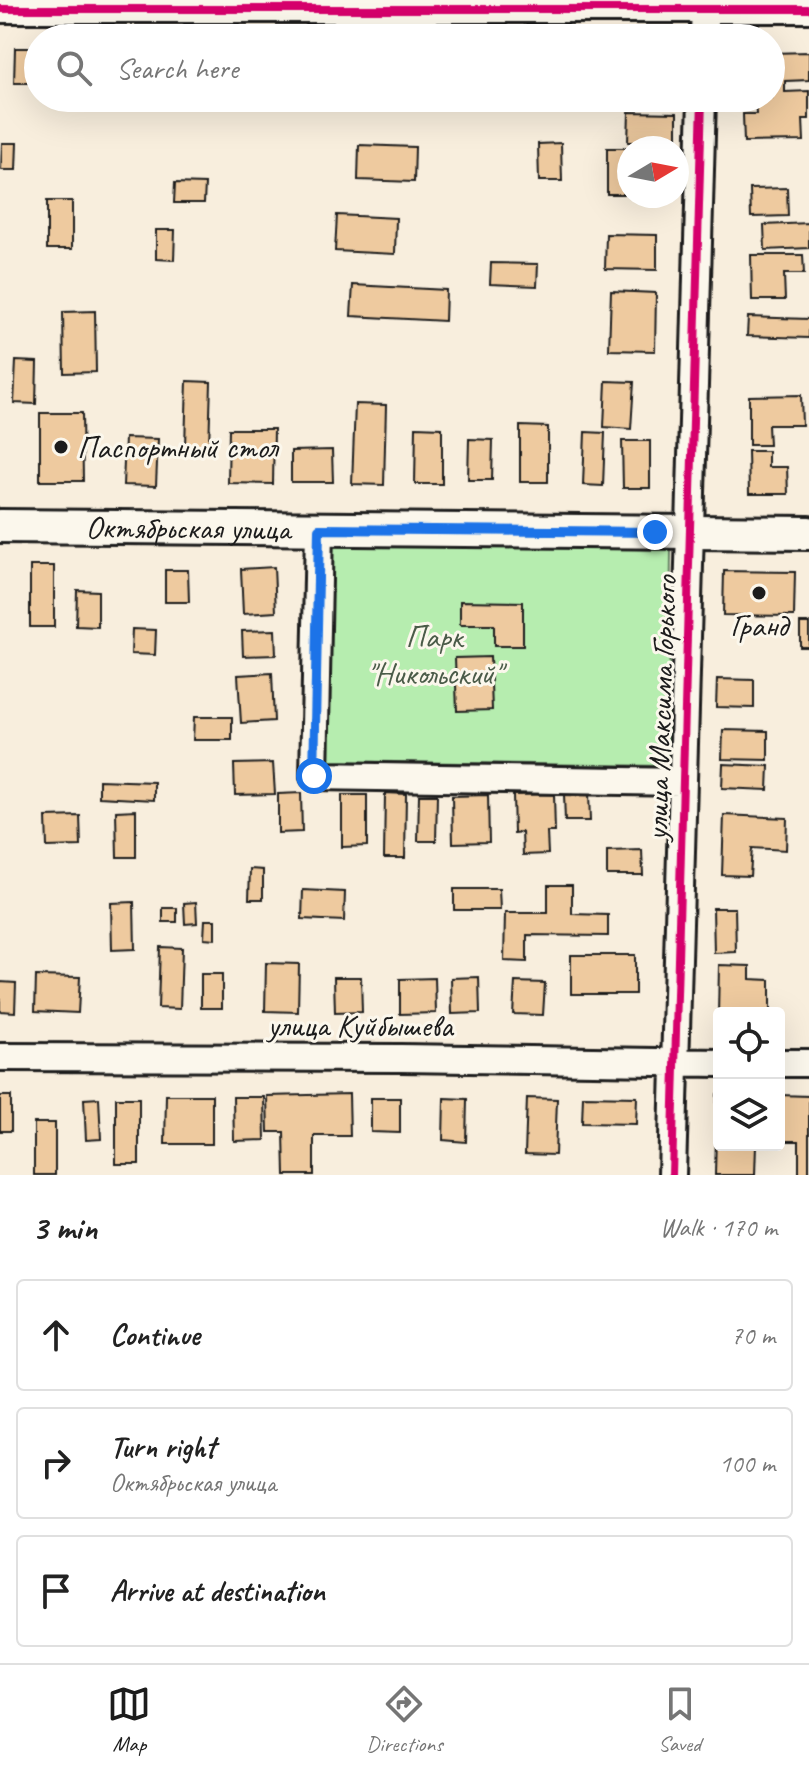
<!DOCTYPE html>
<meta charset="utf-8">
<style>
body{margin:0;font-family:Caveat,sans-serif;background:#f6f6f6;color:#222}
.controls{position:absolute;right:24px;bottom:24px;display:grid;overflow:hidden;border-radius:8px;box-shadow:0 8px 32px #0002}
.controls button{width:72px;height:72px;display:grid;place-items:center;padding:0;border:0;border-bottom:2px solid #e0e0e0;background:#fff;color:#222;font:40px sans-serif}
.compass{position:absolute;left:617px;top:136px;width:72px;height:72px;border-radius:50%;background:#fff;box-shadow:0 8px 32px #0002;rotate:80deg}
.stop{position:absolute;width:24px;height:24px;margin:-18px;border:6px solid #1a73e8;border-radius:50%;background:#fff}
.stop.end{background:#1a73e8;border-color:#fff;box-shadow:0 2px 8px #0008}
.list{margin:0;padding:0;list-style:none}
h2{display:flex;justify-content:space-between;align-items:center;height:104px;margin:0;padding:0 32px;font-size:34px}
h2 small{font-size:26px;font-weight:400;color:#767676}
.list li{display:grid;grid-template-columns:52px 1fr auto;gap:24px;align-items:center;box-sizing:border-box;height:112px;margin:0 16px 16px;padding:0 16px;border:2px solid #e0e0e0;border-radius:8px}
.list b{display:block;font-size:30px;white-space:nowrap}
.list p{margin:0;font-size:26px;white-space:nowrap;color:#767676}
.list em{font-size:26px;font-style:normal;color:#767676}
.icon{flex:none;width:44px;height:44px;fill:none;stroke:currentColor;stroke-width:2;stroke-linecap:round;stroke-linejoin:round}
.map{position:relative;flex:none;width:809px;height:1175px;overflow:hidden}
.search{position:absolute;background:#fff;box-shadow:0 8px 32px #0002;left:24px;right:24px;top:24px;height:88px;display:flex;align-items:center;gap:20px;box-sizing:border-box;padding:0 28px;border-radius:44px;color:#767676;font-size:30px}
.sheet{height:488px;background:#fff}
nav{display:flex;justify-content:space-around;align-items:center;box-sizing:border-box;height:112px;border-top:2px solid #e0e0e0;background:#fff;font-size:22px;color:#767676}
nav a{display:grid;justify-items:center;gap:4px}
nav .on{color:#1c1c1c}
.map>svg:first-child{display:block}
.green{fill:#b6edaf;stroke:#698466;stroke-width:2}
.building{fill:#eeca9f;stroke:#1c1c1c;stroke-width:2}
.lines{fill:none;stroke-linecap:round;stroke-linejoin:round}
.minor-casing{stroke:#1c1c1c;stroke-width:32}
.major-casing{stroke:#1c1c1c;stroke-width:38}
.minor{stroke:#fbf7ec;stroke-width:26}
.major{stroke:#fbf7ec;stroke-width:32}
.cycleway-casing{stroke:#fbf7ec;stroke-width:13}
.cycleway{stroke:#d6006c;stroke-width:8}
.route{stroke:#1a73e8;stroke-width:10}
.poi-dot{fill:#1c1c1c;stroke:#fbf7ec;stroke-width:3}
.labels{text-anchor:middle;dominant-baseline:central;stroke-width:6;stroke-linejoin:round;paint-order:stroke}
.poi-label{font-size:32px;fill:#1c1c1c;stroke:#fbf7ec;text-anchor:start}
.street-label{font-size:32px;fill:#1c1c1c;stroke:#fbf7ec}
.park-label{font-size:32px;fill:#4a5b48;stroke:#fbf7ec}
</style>
<div class="map">
<svg width="809" height="1175" viewBox="0 0 809 1175">
<rect width="100%" height="100%" fill="#f8eedd"/>
<filter id="ink" filterUnits="userSpaceOnUse"><feTurbulence type="fractalNoise" baseFrequency=".0125" numOctaves="2"/><feDisplacementMap in="SourceGraphic" scale="16" xChannelSelector="R" yChannelSelector="G"/><feConvolveMatrix kernelMatrix="1 2 1 2 8 2 1 2 1" color-interpolation-filters="sRGB"/></filter>
<g filter="url(#ink)">
<!-- green -->
<path class="green" d="M325,546L671,549L668,766L324,761Z"/>
<!-- building -->
<path class="building" d="M15,48H34V83H14Z
M809,52V80L785,81V92L809,91V119H803L804,141L744,142L743,114H756L755,98H771V53Z
M629,112L677,113V142H628Z
M2,143H17L16,170H1Z
M561,143L562,181H539L538,144Z
M359,145L415,147L414,182L358,180Z
M607,148H629V194H607Z
M175,183L205,184L204,203H174Z
M787,188L788,216L751,217L750,189Z
M47,201H72V249H47Z
M337,215L396,218L395,254L335,251Z
M809,223V248L765,250L764,225Z
M156,230H175L174,260L156,259Z
M606,234L657,235V270L605,269Z
M751,255H803L804,274H784L785,300H752Z
M491,263L538,264L537,286L490,284Z
M353,285L446,290L445,321L351,316Z
M611,291L656,293L655,351L609,350Z
M95,311L96,372L64,373L63,312Z
M748,317L809,319V338L747,336Z
M16,361L37,362L36,404L14,403Z
M187,381L211,382L209,447L185,446Z
M606,381L634,382L631,429L604,427Z
M801,395L802,425H768L769,445H749V396Z
M355,404L386,405L384,485L352,484Z
M40,413H82L83,481H40Z
M520,426L548,427V482H520Z
M416,427L442,428V484H415Z
M229,429H274L273,484L228,483Z
M585,432L605,433L603,486L583,485Z
M125,438L158,439L156,486L123,485Z
M469,439L493,440L492,480H468Z
M622,441H650V488H623Z
M332,450L333,482H291V451Z
M748,451H768V467H787L788,494H749Z
M30,566H54V627H30Z
M274,567L276,612L243,614L241,569Z
M165,570H188L189,602H165Z
M724,571L795,572L794,616L723,615Z
M77,590L98,591V627L76,626Z
M460,601L523,602V646H494V625H460Z
M800,623H809V647H800Z
M132,629L156,630L155,655L131,654Z
M275,630L276,655L243,656L242,631Z
M490,657L492,710L457,711L455,658Z
M272,673L274,721L241,723L238,675Z
M717,679L754,680V708L716,707Z
M194,717H232V740H193Z
M723,730L768,731V760L722,759Z
M273,763L275,794L235,795L234,764Z
M723,764L769,766L768,790L722,788Z
M99,780L154,782V800L99,797Z
M301,793L302,832L278,833V794Z
M385,793L406,794L405,858H384Z
M589,793L590,821H565L564,794Z
M554,794L555,832H547L548,854L523,855L522,832L514,833L513,795Z
M342,795H367V846L342,847Z
M419,795H437L436,841H418Z
M488,795L489,842L453,843L452,796Z
M136,810V857H117L116,811Z
M724,815L787,818L786,850L752,848L750,876L722,875Z
M80,816L81,846L47,847L46,817Z
M642,850L643,875H607V851Z
M250,869L263,870V899H249Z
M548,885H572V914L608,915V936L527,935V962L504,961L505,913H548Z
M454,889H499L500,910H454Z
M303,890L345,892L344,921L302,919Z
M134,902L135,949L112,950L111,903Z
M196,902L197,923L185,924L184,903Z
M163,908H177V922H163Z
M713,908H735L736,952L714,953Z
M205,920H215V939L204,938Z
M160,947L182,948L180,1009L158,1008Z
M571,955H635V994H571Z
M266,963L299,964L298,1012L265,1011Z
M719,965L750,966V979L770,980V1013H719L718,1016Z
M201,974H222V1008H201Z
M36,976L80,977L78,1013L35,1011Z
M334,977H361L362,1012L335,1013Z
M479,977L480,1013L452,1014L451,978Z
M435,978L436,1013L400,1014V979Z
M0,982L16,983L15,1012L0,1011Z
M515,982L545,983L543,1015L513,1014Z
M349,1094L350,1136H314V1175H285L284,1132H268L267,1096Z
M717,1094H719V1145H756L755,1175H715Z
M166,1095H212V1144H165Z
M779,1095L809,1096V1175H799V1141H779Z
M0,1096H11V1131H0Z
M583,1096L637,1097L636,1124L582,1123Z
M233,1097H264L265,1140L234,1141Z
M99,1098L101,1139L86,1140L84,1099Z
M116,1098H139V1164H116Z
M371,1098H400V1133L371,1132Z
M444,1098L467,1099L466,1142L443,1140Z
M527,1098L557,1099L555,1155L525,1154Z
M34,1123H55V1175H34Z"/>
<g class="lines">
<defs>
<path id="minor" d="M0,9H809
M704,38L705,0
M319,529L314,776L683,782
M0,1057L401,1058L719,1063
M779,1063H809
M672,1175L702,98"/>
<g id="major">
<path id="s1" d="M0,526L809,533"/>
</g>
</defs>
<!-- minor casing -->
<use href="#minor" class="minor-casing"/>
<!-- major casing -->
<use href="#major" class="major-casing"/>
<!-- minor -->
<use href="#minor" class="minor"/>
<!-- major -->
<use href="#major" class="major"/>
<defs>
<path id="cycleway" d="M0,9H809
M672,1175L702,98"/>
</defs>
<!-- cycleway casing -->
<use href="#cycleway" class="cycleway-casing"/>
<!-- cycleway -->
<use href="#cycleway" class="cycleway"/>
</g>
</g>
<g class="lines" filter="url(#ink)">
<!-- route -->
<path class="route" d="M314,776L319,529L655,532"/>
</g>
<!-- markers -->
<g class="poi-dot">
<circle cx="61" cy="447" r="8"/>
<circle cx="759" cy="593" r="8"/>
</g>
<g class="labels">
<!-- poi labels -->
<g class="poi-label">
<text x="77" y="447">Паспортный стол</text>
<text x="759" y="625" text-anchor="middle">Гранд</text>
</g>
<!-- street labels -->
<g class="street-label">
<text stroke="none"><textPath href="#s1" startOffset="188">Октябрьская улица</textPath></text>
<text transform="translate(661 708) rotate(-88)">улица Максима Горького</text>
<text x="360" y="1025">улица Куйбышева</text>
</g>
<!-- park labels -->
<g class="park-label">
<text x="434" y="636">Парк<tspan x="434" dy="37">"Никольский"</tspan></text>
</g>
</g>
</svg>
<div class="controls">
<button><svg class="icon" aria-label="locate" viewBox="0 0 24 24"><circle cx="12" cy="12" r="6"/><path d="M12 2v4M12 18v4M2 12h4M18 12h4"/></svg></button>
<button><svg class="icon" aria-label="layers" viewBox="0 0 24 24"><path d="M12 4l9 5-9 5-9-5zM3 14l9 5 9-5"/></svg></button>
</div>
<svg class="compass" viewBox="-18 -18 36 36"><path d="M0-13l5 13h-10z" fill="#e53935"/><path d="M0 13l5-13h-10z" fill="#767676"/></svg>
<div class="stop" style="left:314px;top:776px"></div>
<div class="stop end" style="left:655px;top:532px"></div>
<div class="search"><svg class="icon" aria-label="search" viewBox="0 0 24 24"><circle cx="10" cy="10" r="6"/><path d="M15 15l6 6"/></svg>Search here</div>
</div>
<section class="sheet">
<h2>3 min<small>Walk · 170 m</small></h2>
<ul class="list">
<li><svg class="icon" aria-label="ahead" viewBox="0 0 24 24"><path d="M12 20V5M6 11l6-6 6 6"/></svg><div><b>Continue</b></div><em>70 m</em></li>
<li><svg class="icon" aria-label="right" viewBox="0 0 24 24"><path d="M7 20v-9h11M14 6l5 5-5 5"/></svg><div><b>Turn right</b><p>Октябрьская улица</p></div><em>100 m</em></li>
<li><svg class="icon" aria-label="arrive" viewBox="0 0 24 24"><path d="M6 21V4h12l-3 4 3 4H6"/></svg><div><b>Arrive at destination</b></div></li>
</ul>
</section>
<nav>
<a class="on"><svg class="icon" aria-label="map" viewBox="0 0 24 24"><path d="M3 6l6-2 6 2 6-2v14l-6 2-6-2-6 2zM9 4v14M15 6v14"/></svg>Map</a>
<a><svg class="icon" aria-label="directions" viewBox="0 0 24 24"><path d="M12 3l9 9-9 9-9-9zM9 14v-3h6M13 9l2 2-2 2"/></svg>Directions</a>
<a><svg class="icon" aria-label="saved" viewBox="0 0 24 24"><path d="M7 4h10v16l-5-4-5 4z"/></svg>Saved</a>
</nav>
